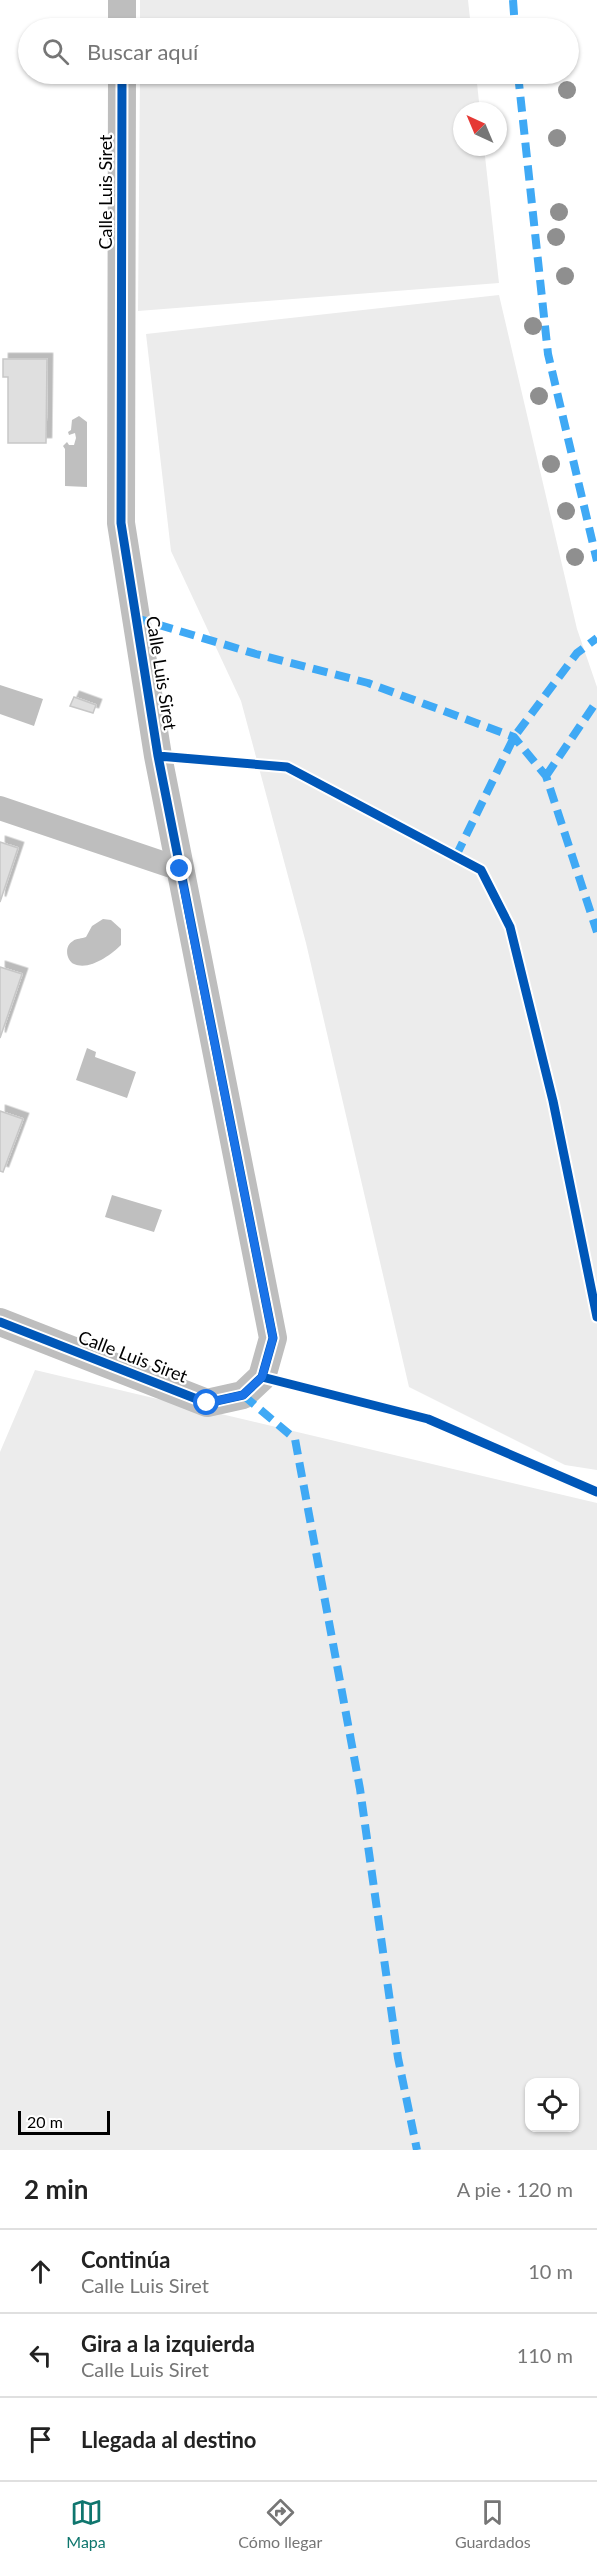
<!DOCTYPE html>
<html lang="es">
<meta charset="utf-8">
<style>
body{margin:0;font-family:Lato,sans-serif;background:#f2f2f2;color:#222}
.controls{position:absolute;right:18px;bottom:18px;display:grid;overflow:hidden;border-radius:12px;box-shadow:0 2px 4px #0004}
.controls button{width:54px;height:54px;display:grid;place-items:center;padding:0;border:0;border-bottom:2px solid #e0e0e0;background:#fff;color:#222;font:30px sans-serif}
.compass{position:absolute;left:453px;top:102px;width:54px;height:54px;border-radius:50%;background:#fff;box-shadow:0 2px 4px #0004;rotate:316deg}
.scale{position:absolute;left:18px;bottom:15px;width:92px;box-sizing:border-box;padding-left:6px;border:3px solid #000;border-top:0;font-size:16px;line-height:21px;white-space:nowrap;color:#000;-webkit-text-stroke:4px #fff;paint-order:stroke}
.stop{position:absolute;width:18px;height:18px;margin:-14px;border:4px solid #1a73e8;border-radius:50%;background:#fff}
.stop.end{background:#1a73e8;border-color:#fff;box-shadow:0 2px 6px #0008}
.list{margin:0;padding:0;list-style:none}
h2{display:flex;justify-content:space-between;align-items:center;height:78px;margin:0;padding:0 24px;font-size:26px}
h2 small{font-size:20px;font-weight:400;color:#767676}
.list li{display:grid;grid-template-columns:39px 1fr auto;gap:18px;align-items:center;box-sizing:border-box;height:84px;padding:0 24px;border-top:2px solid #e0e0e0}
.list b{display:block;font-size:22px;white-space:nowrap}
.list p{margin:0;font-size:20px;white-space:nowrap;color:#767676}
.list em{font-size:20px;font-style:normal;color:#767676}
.icon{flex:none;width:33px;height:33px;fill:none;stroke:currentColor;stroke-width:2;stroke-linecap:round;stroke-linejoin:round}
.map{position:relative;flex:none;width:597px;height:2150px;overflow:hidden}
.search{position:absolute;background:#fff;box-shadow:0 2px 4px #0004;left:18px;right:18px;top:18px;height:66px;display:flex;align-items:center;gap:15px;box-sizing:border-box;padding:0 21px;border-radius:33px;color:#767676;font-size:22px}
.sheet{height:330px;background:#fff}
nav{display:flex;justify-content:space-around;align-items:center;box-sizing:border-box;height:84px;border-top:2px solid #e0e0e0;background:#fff;font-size:16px;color:#767676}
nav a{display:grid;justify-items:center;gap:3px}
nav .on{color:#0f766e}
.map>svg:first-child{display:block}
.green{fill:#ececec;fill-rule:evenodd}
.water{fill:#bfbfbf}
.building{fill:#dfdfdf;stroke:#c7c7c7;stroke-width:1.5;filter:url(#shadow)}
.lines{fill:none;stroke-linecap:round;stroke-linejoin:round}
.minor{stroke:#bebebe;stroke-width:24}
.tertiary{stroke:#bebebe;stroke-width:28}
.quiet{stroke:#3fa9f5;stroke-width:8;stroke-dasharray:15 8;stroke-linecap:butt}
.cycleway-casing{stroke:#fff;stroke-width:13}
.cycleway{stroke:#0057b8;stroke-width:9}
.tree{fill:#8f8f8f}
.route{stroke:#1a73e8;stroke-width:8}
.labels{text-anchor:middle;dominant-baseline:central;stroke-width:4.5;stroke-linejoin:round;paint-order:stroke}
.street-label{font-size:18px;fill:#000;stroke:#fff}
</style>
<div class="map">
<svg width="597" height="2150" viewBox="0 0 597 2150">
<defs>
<filter id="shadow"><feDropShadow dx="5.5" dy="-5.5" stdDeviation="0" flood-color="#0004"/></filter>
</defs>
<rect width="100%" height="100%" fill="#fff"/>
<!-- green -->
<path class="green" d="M140,0H468L471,28H140Z
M140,74H476L480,111H462V147H484L499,283L138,311Z
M499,295L577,629L597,687V1470L565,1465L409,1387L306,943L241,701L171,551L146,334Z
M35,1370L597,1503V2150H0V1452ZM530,2082H574V2128H530Z"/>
<!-- water -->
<path class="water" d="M79,416L87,422V487L65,486V449L63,446L67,442L69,445H74L76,438L75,433L69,435L68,432L71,430L72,420Z
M0,685L43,699L34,726L0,714Z
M103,919L111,920L121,929V945C111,955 89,971 74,964C66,960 64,946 73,941C76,938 82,939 86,937L92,926Z
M87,1048L96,1052L95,1057L136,1072L127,1098L76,1080Z
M112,1195L162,1210L154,1232L105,1217Z"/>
<!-- building -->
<path class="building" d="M3,359H47L46,443H8V377H3Z
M74,697L96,705L93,713L70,706Z
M0,842L18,848L0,902Z
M0,967L22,974L0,1038Z
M0,1111L23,1119L3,1172L0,1171Z"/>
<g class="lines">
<!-- minor -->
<path class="minor" d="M0,808L180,869"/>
<!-- tertiary -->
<path class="tertiary" d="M122,28V0
M0,1322L207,1403L243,1395L262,1377L273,1338L158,756L121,523L122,74"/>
<!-- quiet -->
<path class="quiet" d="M513,0L515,28
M518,74L548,354L597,561
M136,618L256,654L368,683L514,737L546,776L597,932
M546,776L597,701
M456,856L514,737L577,653L597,638
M243,1395L295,1439L360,1789L398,2058L417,2150"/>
<defs>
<path id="cycleway" d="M158,756L287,767L481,870L510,927L553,1101L597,1317
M0,1322L207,1403L243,1395L262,1377L273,1338L158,756L121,523L122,74
M262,1377L428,1419L597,1492"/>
</defs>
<!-- cycleway casing -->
<use href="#cycleway" class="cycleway-casing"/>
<!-- cycleway -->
<use href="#cycleway" class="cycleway"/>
</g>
<!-- trees -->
<g class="tree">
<circle cx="567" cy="90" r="9"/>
<circle cx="557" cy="138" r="9"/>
<circle cx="559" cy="212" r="9"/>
<circle cx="556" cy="237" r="9"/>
<circle cx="565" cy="276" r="9"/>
<circle cx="533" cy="326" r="9"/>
<circle cx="539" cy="396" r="9"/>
<circle cx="551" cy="464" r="9"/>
<circle cx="566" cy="511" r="9"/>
<circle cx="575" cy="557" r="9"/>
</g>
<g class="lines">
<!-- route -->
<path class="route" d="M180,869L273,1338L262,1377L243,1395L207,1403"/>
</g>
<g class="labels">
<!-- street labels -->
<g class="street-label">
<text transform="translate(105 192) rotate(-90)">Calle Luis Siret</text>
<text transform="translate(162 673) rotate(81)">Calle Luis Siret</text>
<text transform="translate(133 1356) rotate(21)">Calle Luis Siret</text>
</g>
</g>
</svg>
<div class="controls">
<button><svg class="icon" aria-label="locate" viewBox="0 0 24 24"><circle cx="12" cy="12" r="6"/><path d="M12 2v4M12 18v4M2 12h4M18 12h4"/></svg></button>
</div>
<svg class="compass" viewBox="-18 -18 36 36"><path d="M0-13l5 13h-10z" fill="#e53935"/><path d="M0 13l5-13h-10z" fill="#767676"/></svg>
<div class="scale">20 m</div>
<div class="stop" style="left:207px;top:1403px"></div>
<div class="stop end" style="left:180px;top:869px"></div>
<div class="search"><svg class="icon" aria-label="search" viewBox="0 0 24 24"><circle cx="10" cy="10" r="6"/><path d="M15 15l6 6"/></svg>Buscar aquí</div>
</div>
<section class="sheet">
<h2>2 min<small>A pie · 120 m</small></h2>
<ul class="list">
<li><svg class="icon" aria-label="ahead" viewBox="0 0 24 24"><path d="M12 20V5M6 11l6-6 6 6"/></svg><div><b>Continúa</b><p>Calle Luis Siret</p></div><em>10 m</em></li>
<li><svg class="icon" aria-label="left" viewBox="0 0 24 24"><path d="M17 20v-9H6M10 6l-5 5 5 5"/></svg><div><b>Gira a la izquierda</b><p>Calle Luis Siret</p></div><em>110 m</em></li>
<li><svg class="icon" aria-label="arrive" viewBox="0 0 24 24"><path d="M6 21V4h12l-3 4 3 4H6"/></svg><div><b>Llegada al destino</b></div></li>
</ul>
</section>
<nav>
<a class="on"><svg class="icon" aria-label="map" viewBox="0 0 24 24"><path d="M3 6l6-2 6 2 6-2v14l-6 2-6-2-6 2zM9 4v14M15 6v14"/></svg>Mapa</a>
<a><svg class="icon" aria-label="directions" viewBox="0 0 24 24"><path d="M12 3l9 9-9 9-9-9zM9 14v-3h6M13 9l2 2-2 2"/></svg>Cómo llegar</a>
<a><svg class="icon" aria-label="saved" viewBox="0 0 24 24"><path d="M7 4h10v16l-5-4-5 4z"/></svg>Guardados</a>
</nav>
